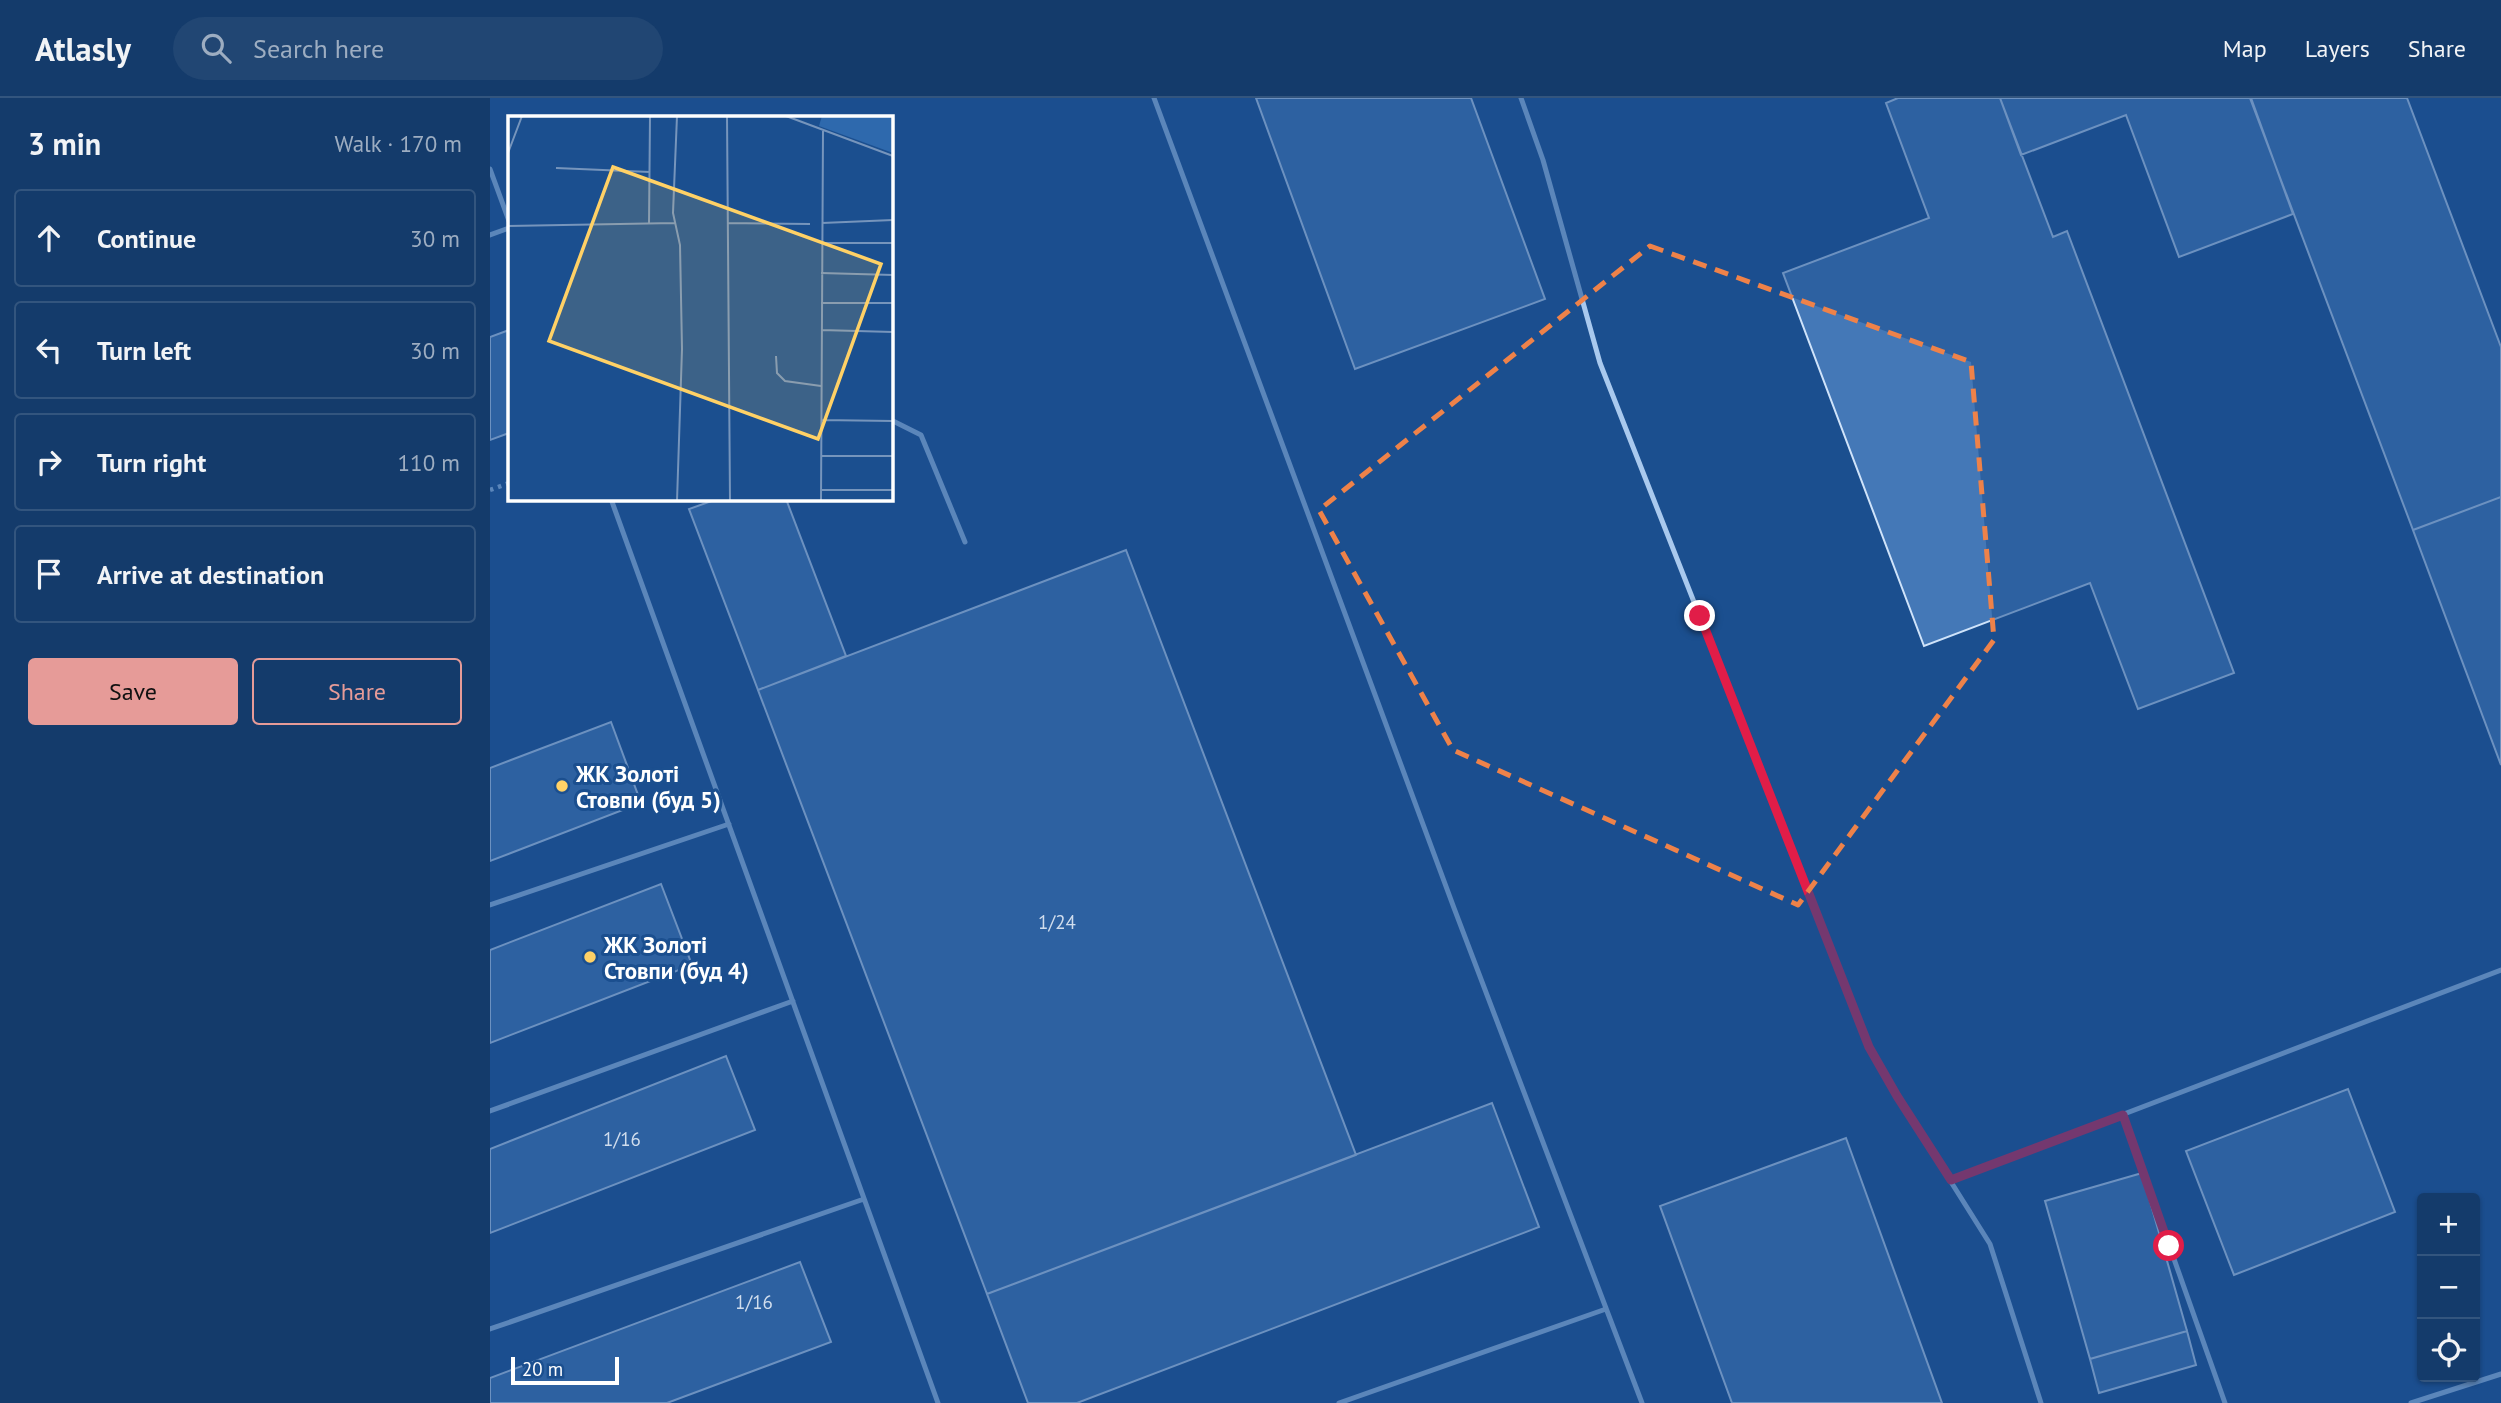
<!DOCTYPE html>
<meta charset="utf-8">
<style>
body{margin:0;font-family:"PT Sans",sans-serif;background:#214673;color:#f1f3f6}
.controls{position:absolute;right:21px;bottom:21px;display:grid;overflow:hidden;border-radius:7px;box-shadow:0 2px 5px #0004}
.controls button{width:63px;height:63px;display:grid;place-items:center;padding:0;border:0;border-bottom:2px solid #33557e;background:#143b6b;color:#f1f3f6;font:35px sans-serif}
.scale{position:absolute;left:21px;bottom:18px;width:108px;box-sizing:border-box;padding-left:7px;border:4px solid #fff;border-top:0;font-size:19px;line-height:24px;white-space:nowrap;color:#fff;-webkit-text-stroke:5px #1b4f8f;paint-order:stroke}
.stop{position:absolute;width:21px;height:21px;margin:-16px;border:5px solid #e11d48;border-radius:50%;background:#fff}
.stop.end{background:#e11d48;border-color:#fff;box-shadow:0 2px 7px #0008}
.list{margin:0;padding:0;list-style:none}
h2{display:flex;justify-content:space-between;align-items:center;height:91px;margin:0;padding:0 28px;font-size:30px}
h2 small{font-size:23px;font-weight:400;color:#9dadc1}
.list li{display:grid;grid-template-columns:46px 1fr auto;gap:21px;align-items:center;box-sizing:border-box;height:98px;margin:0 14px 14px;padding:0 14px;border:2px solid #33557e;border-radius:7px}
.list b{display:block;font-size:26px;white-space:nowrap}
.list em{font-size:23px;font-style:normal;color:#9dadc1}
.actions{display:flex;gap:14px;padding:21px 28px}
.actions a{flex:1;padding:16px 0;border:2px solid #e69b98;border-radius:7px;text-align:center;font-size:24px;color:#e69b98}
.actions .main{background:#e69b98;color:#111}
.icon{flex:none;width:38px;height:38px;fill:none;stroke:currentColor;stroke-width:2;stroke-linecap:round;stroke-linejoin:round}
.map{position:relative;flex:none;width:2011px;height:1305px;overflow:hidden}
header{display:flex;align-items:center;gap:42px;box-sizing:border-box;height:98px;padding:0 35px;background:#143b6b;border-bottom:2px solid #33557e}
header strong{font-size:33px}
nav{display:flex;gap:38px;margin-inline-start:auto;font-size:24px}
.search{width:490px;height:63px;background:#214673;display:flex;align-items:center;gap:18px;box-sizing:border-box;padding:0 24px;border-radius:38px;color:#9dadc1;font-size:26px}
main{display:flex}
aside{flex:1;background:#143b6b}
.map>svg:first-child{display:block}
.building{fill:#4478b7;stroke:#cfe3fa;stroke-width:2}
.lines{fill:none;stroke-linecap:round;stroke-linejoin:round}
.path{stroke:#a9c9ee;stroke-width:4.5;stroke-dasharray:3.5 5;stroke-linecap:butt}
.lane{stroke:#a9c9ee;stroke-width:5}
.route{stroke:#e11d48;stroke-width:9}
.marked{fill:none;stroke:#ee8249;stroke-width:5;stroke-dasharray:14 9;stroke-linejoin:round}
.poi-dot{fill:#ffd166;stroke:#1b4f8f;stroke-width:2.5}
.labels{text-anchor:middle;dominant-baseline:central;stroke-width:6;stroke-linejoin:round;paint-order:stroke}
.number-label{font-size:19px;fill:#d0dded}
.poi-label{font-size:23px;font-weight:bold;fill:#fff;stroke:#1b4f8f;text-anchor:start}
.inset-road{fill:none;stroke:#7695bc;stroke-width:2}
.view{fill:#ffd166;fill-opacity:0.15;stroke:#ffd166;stroke-width:3.5}
.inset-edge{fill:none;stroke:#fff;stroke-width:3.5}
</style>
<header>
<strong>Atlasly</strong>
<div class="search"><svg class="icon" aria-label="search" viewBox="0 0 24 24"><circle cx="10" cy="10" r="6"/><path d="M15 15l6 6"/></svg>Search here</div>
<nav><a>Map</a><a>Layers</a><a>Share</a></nav>
</header>
<main>
<aside>
<h2>3 min<small>Walk · 170 m</small></h2>
<ul class="list">
<li><svg class="icon" aria-label="ahead" viewBox="0 0 24 24"><path d="M12 20V5M6 11l6-6 6 6"/></svg><div><b>Continue</b></div><em>30 m</em></li>
<li><svg class="icon" aria-label="left" viewBox="0 0 24 24"><path d="M17 20v-9H6M10 6l-5 5 5 5"/></svg><div><b>Turn left</b></div><em>30 m</em></li>
<li><svg class="icon" aria-label="right" viewBox="0 0 24 24"><path d="M7 20v-9h11M14 6l5 5-5 5"/></svg><div><b>Turn right</b></div><em>110 m</em></li>
<li><svg class="icon" aria-label="arrive" viewBox="0 0 24 24"><path d="M6 21V4h12l-3 4 3 4H6"/></svg><div><b>Arrive at destination</b></div></li>
</ul>
<div class="actions"><a class="main">Save</a><a>Share</a></div>
</aside>
<div class="map">
<svg width="2011" height="1305" viewBox="0 0 2011 1305">
<rect width="100%" height="100%" fill="#1b4f8f"/>
<!-- building -->
<path class="building" d="M766,0H981L1055,201L865,271Z
M1408,0H1510L1563,139L1577,133L1744,575L1648,611L1600,485L1434,548L1293,175L1439,120L1396,5Z
M1510,0H1761L1803,116L1689,159L1636,17L1531,57Z
M1760,0H1917L2011,249V399L1923,432Z
M19,232V335L0,342V239Z
M2011,399V667L1923,432Z
M227,401H296L356,558L268,592L199,411Z
M636,452L866,1057L497,1196L268,592Z
M121,624L151,705L0,763V670Z
M171,786L202,867L0,945V852Z
M236,958L265,1032L0,1135V1051Z
M1858,991L1905,1114L1744,1177L1696,1053Z
M1002,1005L1049,1129L587,1305H538L497,1196Z
M1356,1040L1452,1305H1242L1170,1108Z
M1652,1075L1697,1233L1600,1261L1555,1103Z
M310,1164L341,1244L177,1305H0V1280Z
M1697,1233L1706,1267L1609,1295L1600,1261Z"/>
<g class="lines">
<!-- path -->
<path class="path" d="M0,392L19,385"/>
<!-- lane -->
<path class="lane" d="M664,0L964,810L1152,1305
M1031,0L1053,62L1110,265L1379,949L1407,998L1500,1146L1551,1305
M0,71L19,123
M0,137L19,130
M401,322L431,337L475,444
M121,401L448,1305
M0,807L239,726
M0,1013L303,903
M1633,1017L1735,1305
M1461,1082L2011,872
M0,1231L374,1101
M849,1305L1116,1211
M1921,1305L2011,1276"/>
</g>
<g class="lines">
<!-- route -->
<path class="route" d="M1210,518L1379,949L1407,998L1461,1082L1633,1017L1679,1148"/>
</g>
<!-- marked area -->
<path d="M0 0H2011V1305H0ZM1160,148L1481,264L1504,542L1308,807L963,652L829,412Z" fill="#1b4f8f" fill-opacity=".55" fill-rule="evenodd"/>
<path class="marked" d="M1160,148L1481,264L1504,542L1308,807L963,652L829,412Z"/>
<!-- markers -->
<g class="poi-dot">
<circle cx="72" cy="688" r="7"/>
<circle cx="100" cy="859" r="7"/>
</g>
<g class="labels">
<!-- number labels -->
<g class="number-label">
<text x="567" y="824">1/24</text>
<text x="132" y="1041">1/16</text>
<text x="264" y="1204">1/16</text>
</g>
<!-- poi labels -->
<g class="poi-label">
<text x="86" y="675">ЖК Золоті<tspan x="86" dy="26">Стовпи (буд 5)</tspan></text>
<text x="114" y="846">ЖК Золоті<tspan x="114" dy="26">Стовпи (буд 4)</tspan></text>
</g>
</g>
<!-- overview -->
<g transform="translate(18 18)">
<rect width="385" height="385" fill="#1b4f8f"/>
<path d="M314,0H385V37L311,10Z" fill="#2e69ad"/>
<path class="inset-road" d="M169,0L165,97L172,129L174,233L169,385M219,0L222,385M278,0L385,40M0,37L14,0M48,52L142,56M220,107L302,108M314,107L385,104M141,108L142,0M0,110L167,107M313,127H385M313,157L385,159M313,187H385M313,214L385,216M268,240L269,257L277,265L313,270M313,304L385,305M313,340H385M313,374H385M313,385L315,15"/>
<path class="view" d="M105,51L373,148L310,323L41,225Z"/>
<rect width="385" height="385" class="inset-edge"/>
</g>
</svg>
<div class="controls">
<button>+</button>
<button>−</button>
<button><svg class="icon" aria-label="locate" viewBox="0 0 24 24"><circle cx="12" cy="12" r="6"/><path d="M12 2v4M12 18v4M2 12h4M18 12h4"/></svg></button>
</div>
<div class="scale">20 m</div>
<div class="stop" style="left:1679px;top:1148px"></div>
<div class="stop end" style="left:1210px;top:518px"></div>
</div>
</main>
